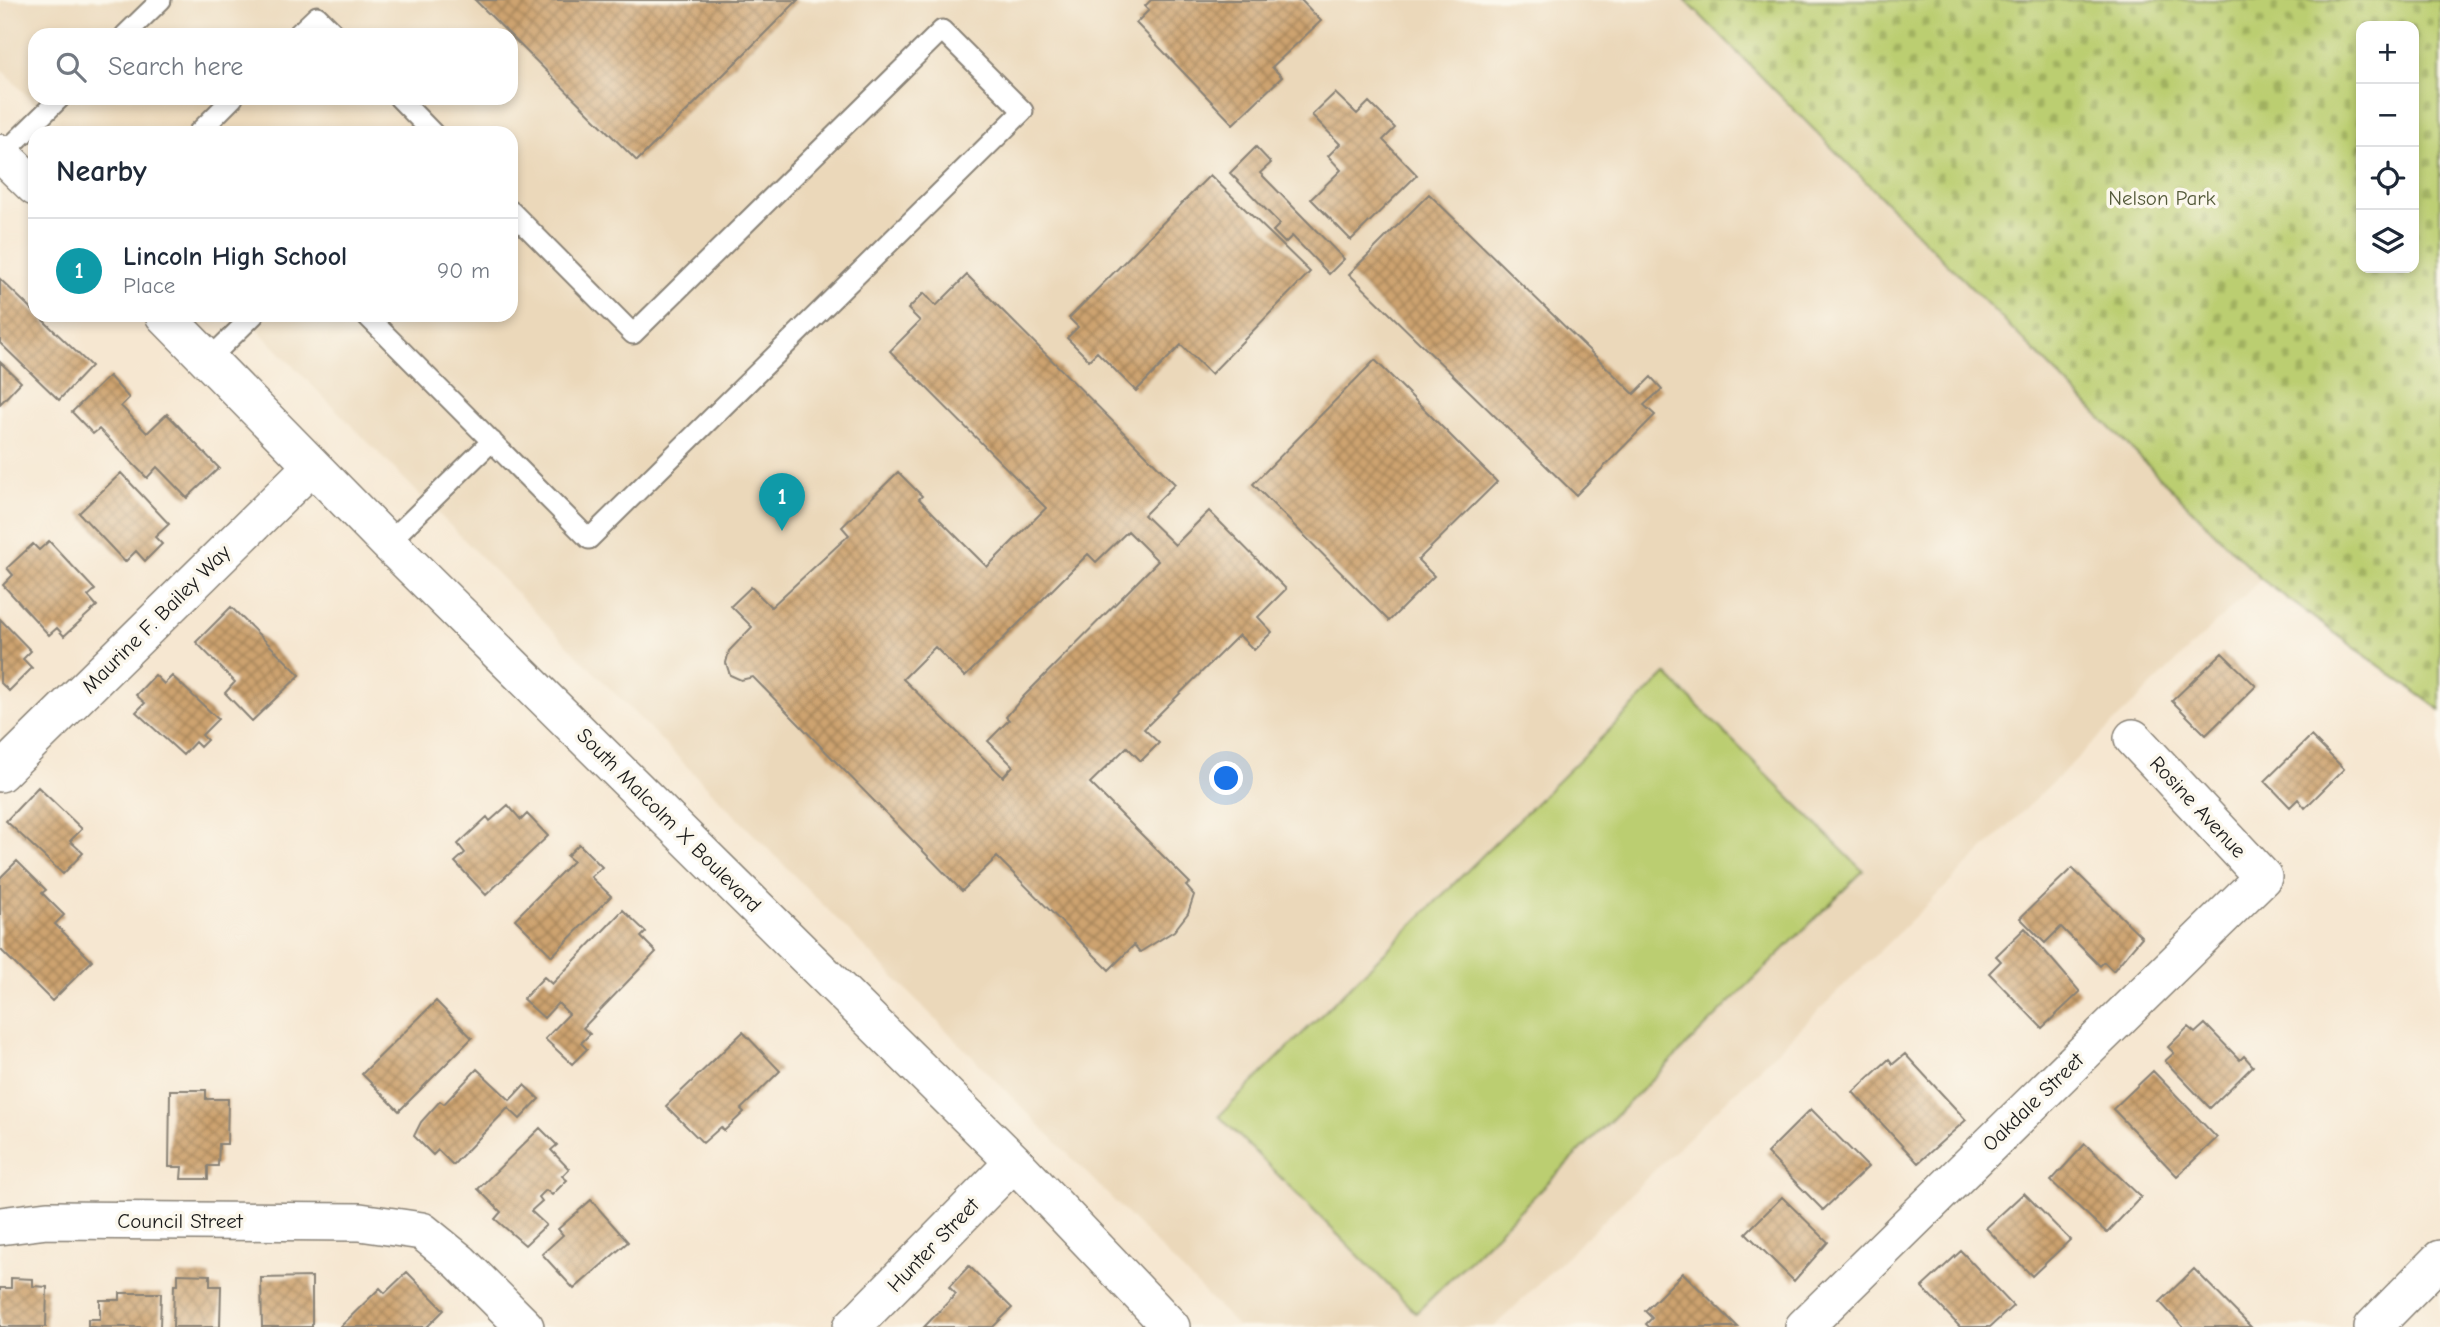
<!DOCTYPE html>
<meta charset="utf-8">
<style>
body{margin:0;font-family:"Comic Neue",sans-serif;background:#f6f6f7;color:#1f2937}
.controls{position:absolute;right:21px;top:21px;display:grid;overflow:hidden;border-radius:14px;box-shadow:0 4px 10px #0003}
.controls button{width:63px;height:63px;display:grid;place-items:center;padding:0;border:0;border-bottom:2px solid #e0e1e3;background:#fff;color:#1f2937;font:35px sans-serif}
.you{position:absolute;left:1227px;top:779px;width:24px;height:24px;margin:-18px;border:5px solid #fff;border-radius:50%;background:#1a73e8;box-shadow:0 0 0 10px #1a73e833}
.badge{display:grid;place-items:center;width:46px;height:46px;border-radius:50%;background:#c8321e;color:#fff;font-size:23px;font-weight:700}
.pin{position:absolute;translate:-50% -58px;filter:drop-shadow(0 2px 4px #0008)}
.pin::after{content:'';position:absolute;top:37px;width:24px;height:21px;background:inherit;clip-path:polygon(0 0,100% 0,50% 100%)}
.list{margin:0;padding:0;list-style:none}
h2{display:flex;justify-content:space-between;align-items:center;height:91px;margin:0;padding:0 28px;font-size:30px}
h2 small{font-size:23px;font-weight:400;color:#747a83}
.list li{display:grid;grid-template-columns:46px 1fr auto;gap:21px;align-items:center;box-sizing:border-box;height:105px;padding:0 28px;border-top:2px solid #e0e1e3}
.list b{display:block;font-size:26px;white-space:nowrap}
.list p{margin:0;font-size:23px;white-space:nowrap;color:#747a83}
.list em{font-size:23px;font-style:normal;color:#747a83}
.icon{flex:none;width:38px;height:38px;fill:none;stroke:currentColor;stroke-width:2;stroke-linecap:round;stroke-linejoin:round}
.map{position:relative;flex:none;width:2440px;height:1327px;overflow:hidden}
.search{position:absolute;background:#fff;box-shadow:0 4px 10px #0003;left:28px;top:28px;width:490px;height:77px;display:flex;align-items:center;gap:18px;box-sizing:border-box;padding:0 24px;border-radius:21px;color:#747a83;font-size:26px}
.panel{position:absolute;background:#fff;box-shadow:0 4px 10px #0003;left:28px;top:126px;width:490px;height:196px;border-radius:21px}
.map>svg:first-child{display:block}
.built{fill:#ebd8ba;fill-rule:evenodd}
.grass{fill:#bbce71;stroke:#6c7546;stroke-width:2}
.cemetery{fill:url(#cemetery-stones);stroke:#6c7546;stroke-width:2;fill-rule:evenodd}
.building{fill:url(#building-cross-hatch);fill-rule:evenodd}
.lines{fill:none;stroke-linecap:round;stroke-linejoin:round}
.service-casing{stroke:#898276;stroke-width:23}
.minor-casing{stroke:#898276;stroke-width:40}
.service{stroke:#fff;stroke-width:19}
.minor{stroke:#fff;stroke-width:37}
.labels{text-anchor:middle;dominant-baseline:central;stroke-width:7;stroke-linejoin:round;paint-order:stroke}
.park-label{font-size:21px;fill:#545a3a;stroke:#fbf7ec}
.street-label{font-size:21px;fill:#1c1c1c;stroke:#fbf7ec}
</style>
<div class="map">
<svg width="2440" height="1327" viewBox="0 0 2440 1327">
<defs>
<pattern id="cemetery-stones" width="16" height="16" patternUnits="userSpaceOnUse" patternTransform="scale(1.75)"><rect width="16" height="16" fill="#bbce71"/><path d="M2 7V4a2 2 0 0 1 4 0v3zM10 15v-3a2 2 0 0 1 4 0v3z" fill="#a0b061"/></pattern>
<pattern id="building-cross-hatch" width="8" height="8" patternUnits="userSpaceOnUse" patternTransform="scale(1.75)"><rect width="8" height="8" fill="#cda36f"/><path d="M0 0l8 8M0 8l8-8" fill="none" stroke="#a6845a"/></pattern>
</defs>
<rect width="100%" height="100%" fill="#fbf7ec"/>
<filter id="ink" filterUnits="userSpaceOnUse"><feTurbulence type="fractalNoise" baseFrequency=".0143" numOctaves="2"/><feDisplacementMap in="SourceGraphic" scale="14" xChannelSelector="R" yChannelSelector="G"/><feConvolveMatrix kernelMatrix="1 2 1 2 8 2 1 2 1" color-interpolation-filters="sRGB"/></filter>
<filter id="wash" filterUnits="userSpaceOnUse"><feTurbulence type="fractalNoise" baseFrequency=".00686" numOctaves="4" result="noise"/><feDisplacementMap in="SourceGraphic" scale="28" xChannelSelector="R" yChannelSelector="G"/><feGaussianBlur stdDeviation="1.57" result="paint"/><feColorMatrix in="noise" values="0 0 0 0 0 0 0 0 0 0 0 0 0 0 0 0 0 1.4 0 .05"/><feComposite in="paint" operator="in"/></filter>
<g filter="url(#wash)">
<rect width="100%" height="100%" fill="#f6e7d1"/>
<!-- built -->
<path class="built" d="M0,0H1685L2261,579L1494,1327H1238L243,315H511V133H64L0,68ZM35,35H511V98H35Z"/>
<!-- grass -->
<path class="grass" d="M1666,674L1863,871L1416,1313L1219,1116Z"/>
<!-- cemetery -->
<path class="cemetery" d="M1685,0H2440V710L2261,579ZM2361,26H2414V268H2361Z"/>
<g id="blocks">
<!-- building -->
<path class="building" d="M475,0H798L637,161Z
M1151,0H1301L1321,21L1272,67L1282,77L1233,124L1136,23L1149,10L1145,6Z
M1335,93L1357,114L1369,102L1395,128L1383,140L1417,175L1351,240L1311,199L1341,170L1328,156L1340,144L1312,115Z
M1256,147L1271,163L1260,173L1344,259L1329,274L1292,236L1285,243L1273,231L1280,224L1230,173Z
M1210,175L1310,272L1211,374L1181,345L1136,391L1097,352L1089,360L1067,338L1078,327L1069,318Z
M1429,194L1634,394L1651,377L1662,389L1644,405L1655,415L1576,495L1349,274Z
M967,275L1175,484L1144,515L1175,545L1209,511L1286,589L1258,617L1272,632L1254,650L1239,635L1144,729L1159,743L1141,761L1127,747L1090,783L1190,883L1186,886L1194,895L1188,913L1174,931L1140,952L1134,945L1109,970L997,857L962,891L753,677L741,680L730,675L726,663L729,651L752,627L731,606L751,587L771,607L849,535L842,527L898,472L922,496L919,499L987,567L1046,508L890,351L920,321L908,309L924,293L936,306ZM1128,531L1158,561L1024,696L1006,717L1009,720L988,741L1013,766L1003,777L903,679L935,647L965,677L1088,554L1096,562Z
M0,279L91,366L59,400L0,343Z
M1375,360L1497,482L1418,560L1434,576L1389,621L1253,484Z
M0,362L21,382L0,404Z
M109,376L129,398L121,406L147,433L167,414L219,468L187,498L157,467L147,478L99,429L93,434L72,412Z
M121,473L169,524L155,537L162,544L145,561L136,551L125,562L79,513Z
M49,541L95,590L88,596L97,606L64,636L57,628L49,635L3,585L13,575L7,568L33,544L39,550Z
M231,607L300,675L252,721L225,693L235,682L196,642Z
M0,619L31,651L23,659L32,668L9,691L0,682Z
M2222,653L2256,686L2206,735L2172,701Z
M155,675L164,684L172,676L218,719L202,735L207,740L200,747L195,742L183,755L136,712L145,703L136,695Z
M2311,736L2344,769L2305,808L2298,799L2290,807L2265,781Z
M38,787L82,829L70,841L83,853L63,874L6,821Z
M508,805L521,820L527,814L548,836L486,895L455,862L465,853L458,844L487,817L490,821Z
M579,844L602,867L591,877L611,896L552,956L515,919L573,861L567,856Z
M17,861L46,890L42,893L64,915L55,924L92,961L52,1001L0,949V878Z
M2072,868L2142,937L2113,971L2104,962L2100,966L2061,927L2045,943L2020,918Z
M623,910L646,932L641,937L656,952L583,1028L590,1034L581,1043L587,1049L572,1064L545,1039L569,1014L558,1003L544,1018L523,999L544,977L552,984Z
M2025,928L2080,992L2042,1028L1989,973L2001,961L1996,956Z
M436,1001L472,1038L399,1111L362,1074Z
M2205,1024L2240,1060L2244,1056L2253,1066L2210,1108L2165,1061L2174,1053L2168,1047L2188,1027L2195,1033Z
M743,1032L780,1071L741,1109L744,1112L724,1131L721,1127L703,1143L666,1106Z
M1905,1054L1966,1120L1918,1163L1853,1092L1889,1059L1893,1064Z
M477,1069L510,1100L524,1085L539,1099L520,1119L508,1108L453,1165L438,1150L433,1155L414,1136L421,1122L440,1101L444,1104Z
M2153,1071L2217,1138L2177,1176L2113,1109Z
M170,1090H206V1099H228L227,1144H219L218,1166H208V1179H181L182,1167H169Z
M1811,1109L1868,1167L1823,1210L1767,1153Z
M540,1128L557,1145L551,1150L569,1169L562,1176L567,1180L552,1195L546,1190L539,1197L542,1201L531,1211L546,1225L525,1245L495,1219L501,1212L478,1189Z
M2085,1144L2141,1197L2107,1233L2051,1181Z
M2024,1193L2070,1240L2032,1276L1986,1228Z
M1782,1197L1828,1242L1794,1281L1746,1233Z
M591,1200L628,1242L574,1289L542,1254L563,1235L558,1229Z
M1961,1251L2013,1306L1990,1327H1960L1922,1287Z
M969,1266L1012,1308L993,1327H924L956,1294L949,1287Z
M2194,1269L2251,1327H2183L2160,1302Z
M407,1272L444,1310L427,1327H340L380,1288L385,1293Z
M1683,1273L1738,1327H1649L1646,1324L1652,1318L1645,1311Z
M178,1274L210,1275V1286H221L220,1327H173L174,1285H178Z
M312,1277V1327H262L261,1278Z
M11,1278L33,1279V1286L47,1287L46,1327H0V1288H11Z
M120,1293H161L160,1327H88V1319H100V1300H120Z"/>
</g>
</g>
<g filter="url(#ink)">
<use href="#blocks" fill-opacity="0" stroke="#898276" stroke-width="2"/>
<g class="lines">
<defs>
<path id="service" d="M125,35L161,0
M297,35L317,16L336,35
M399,98L433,133
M198,133L233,98
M2,155L60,98
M366,315L589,539L1023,111L942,30L633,334L511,211
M208,360L254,315
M388,543L492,441"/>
<path id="minor" d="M0,153L35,187
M164,315L388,543L1014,1162L1171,1327
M0,773L312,466
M0,1226L47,1220L360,1222L422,1231L460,1262L525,1327
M852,1327L1014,1162
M1804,1327L2263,877L2133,738
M2373,1327L2440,1259"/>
</defs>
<!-- service casing -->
<use href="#service" class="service-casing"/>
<!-- minor casing -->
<use href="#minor" class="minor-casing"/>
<!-- service -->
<use href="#service" class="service"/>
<!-- minor -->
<use href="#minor" class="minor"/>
</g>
</g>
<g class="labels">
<!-- park labels -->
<g class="park-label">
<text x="2162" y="198">Nelson Park</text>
</g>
<!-- street labels -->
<g class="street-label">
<text transform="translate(156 619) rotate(-45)">Maurine F. Bailey Way</text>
<text transform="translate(2198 807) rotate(47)">Rosine Avenue</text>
<text transform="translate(669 820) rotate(45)">South Malcolm X Boulevard</text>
<text transform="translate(2033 1102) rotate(-44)">Oakdale Street</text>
<text x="180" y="1221">Council Street</text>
<text transform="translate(933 1245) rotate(-46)">Hunter Street</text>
</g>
</g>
</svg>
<div class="controls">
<button>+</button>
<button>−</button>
<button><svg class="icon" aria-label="locate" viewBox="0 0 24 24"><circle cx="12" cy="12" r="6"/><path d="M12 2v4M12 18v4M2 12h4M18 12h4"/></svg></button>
<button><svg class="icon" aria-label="layers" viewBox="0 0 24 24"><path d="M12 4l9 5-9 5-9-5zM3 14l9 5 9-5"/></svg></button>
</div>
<div class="you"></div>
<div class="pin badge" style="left:782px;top:531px;background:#0f9aa8">1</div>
<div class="search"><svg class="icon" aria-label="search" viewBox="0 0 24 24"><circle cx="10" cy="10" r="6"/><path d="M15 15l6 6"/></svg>Search here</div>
<section class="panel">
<h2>Nearby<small></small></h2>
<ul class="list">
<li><span class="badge" style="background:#0f9aa8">1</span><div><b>Lincoln High School</b><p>Place</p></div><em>90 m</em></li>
</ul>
</section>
</div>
